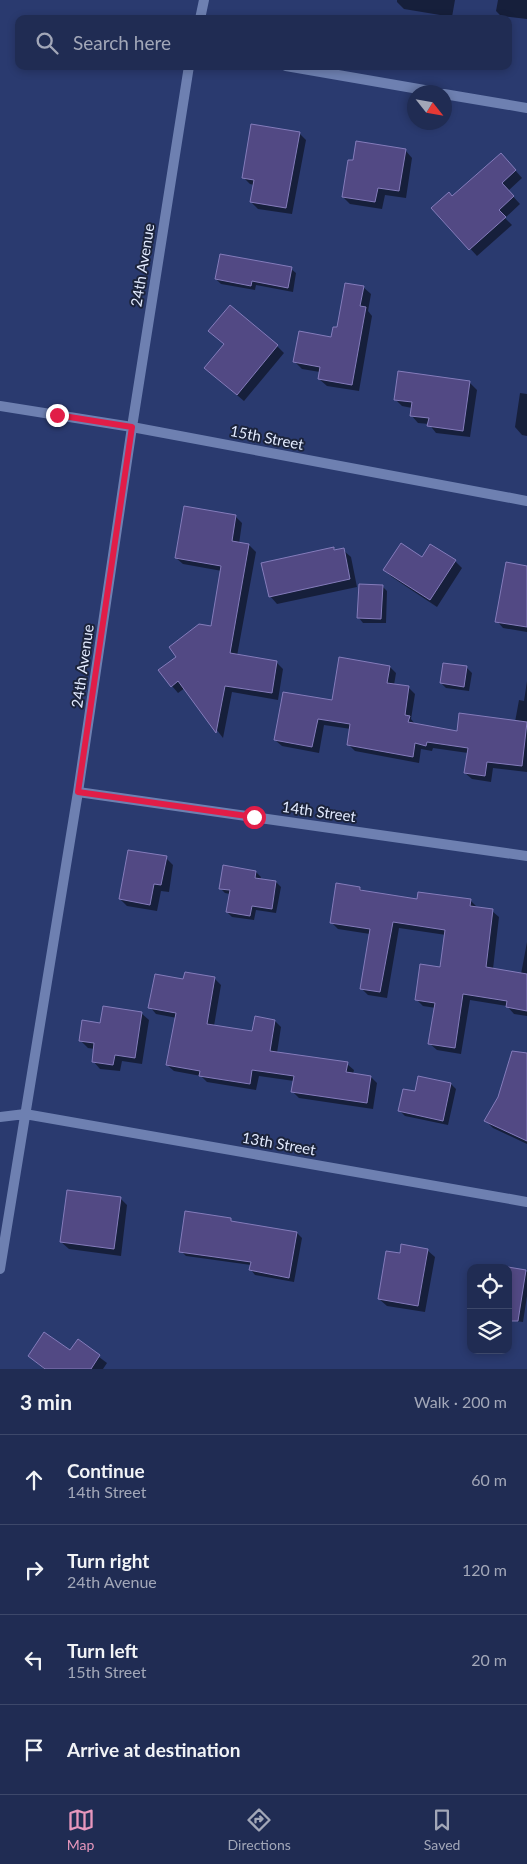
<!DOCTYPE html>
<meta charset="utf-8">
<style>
body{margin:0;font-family:Lato,sans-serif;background:#2d385d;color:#f1f3f6}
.controls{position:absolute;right:15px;bottom:15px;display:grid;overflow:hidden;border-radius:10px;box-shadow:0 2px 8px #0003}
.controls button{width:45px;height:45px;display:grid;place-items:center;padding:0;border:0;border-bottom:1px solid #3d486a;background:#202c53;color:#f1f3f6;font:25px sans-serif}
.compass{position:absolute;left:407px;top:85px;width:45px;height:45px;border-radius:50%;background:#202c53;box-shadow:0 2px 8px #0003;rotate:121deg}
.stop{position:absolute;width:15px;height:15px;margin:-11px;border:4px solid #e11d48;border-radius:50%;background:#fff}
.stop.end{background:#e11d48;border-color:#fff;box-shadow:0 1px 5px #0008}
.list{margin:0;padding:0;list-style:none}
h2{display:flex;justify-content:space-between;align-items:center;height:65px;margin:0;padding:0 20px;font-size:21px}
h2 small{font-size:16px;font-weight:400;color:#a2a7b8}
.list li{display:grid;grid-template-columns:32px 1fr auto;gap:15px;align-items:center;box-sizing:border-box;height:90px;padding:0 20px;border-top:1px solid #3d486a}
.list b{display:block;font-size:19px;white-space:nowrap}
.list p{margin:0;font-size:16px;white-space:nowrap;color:#a2a7b8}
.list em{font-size:16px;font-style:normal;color:#a2a7b8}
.icon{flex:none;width:28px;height:28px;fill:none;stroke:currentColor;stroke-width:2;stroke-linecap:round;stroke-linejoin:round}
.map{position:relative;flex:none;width:527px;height:1369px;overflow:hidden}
.search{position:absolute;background:#202c53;box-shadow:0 2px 8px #0003;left:15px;right:15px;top:15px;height:55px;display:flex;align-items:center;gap:12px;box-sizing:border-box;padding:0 18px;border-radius:10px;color:#a2a7b8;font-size:19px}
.sheet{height:425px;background:#202c53}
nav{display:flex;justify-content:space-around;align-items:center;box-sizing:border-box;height:70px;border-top:1px solid #3d486a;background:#202c53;font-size:14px;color:#a2a7b8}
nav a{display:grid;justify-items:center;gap:2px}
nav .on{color:#e797bd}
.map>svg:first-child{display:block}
.shadow{fill:#0007}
.building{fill:#524984;stroke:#847cbb}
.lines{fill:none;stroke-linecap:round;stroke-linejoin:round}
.minor{stroke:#6e80b1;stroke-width:10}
.route{stroke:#e11d48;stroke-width:6}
.labels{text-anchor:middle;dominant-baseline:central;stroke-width:4;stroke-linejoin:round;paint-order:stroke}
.street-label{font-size:15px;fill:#e3ebff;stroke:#1c243c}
</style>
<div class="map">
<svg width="527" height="1369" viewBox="0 0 527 1369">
<rect width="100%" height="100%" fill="#2a3a6f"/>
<!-- shadow -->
<path class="shadow" d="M397,0H455L452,17L404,9L397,2Z
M498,0H527V19L501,16L496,11Z
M299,133L306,140L292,214L258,209L251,202L254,185L250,184L243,177Z
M405,150L412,158L406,198L385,195L382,209L350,204L343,197Z
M508,162L522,178L508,191L520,204L505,218L512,225L477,256L433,208L453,198Z
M291,269L296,273L293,292L256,285L255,290L221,284L216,279Z
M363,287L371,294L368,311L372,316L359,391L327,386L319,379L320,372L302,369L295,362L332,338Z
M210,331L277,346L284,353L244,401L213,375L225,344Z
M470,383L477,390L470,437L436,433L429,424L418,423L411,415L412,408L402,406L395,399Z
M520,393L527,394V436L522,435L515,427Z
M235,516L242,523L239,544L249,545L256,552L237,656L276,662L283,669L278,700L232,692L223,738L185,688L178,693L172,686L212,627L222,571L183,564L176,558Z
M334,548L336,551L343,550L351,557L357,587L277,604L270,596Z
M423,558L455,561L462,568L437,607L392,577L384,570Z
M527,567V632L503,628L497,621Z
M382,586L387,591L386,623H363L359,618Z
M444,664L467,668L472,673L469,691L446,688L441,683Z
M390,667L396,673L394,685L408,687L415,694L411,719L415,724L458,732L515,722L519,700L524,701L527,681V772L493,768L491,782L472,779L465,773L468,753L433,748L432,751L421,749L419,763L355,751L348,744L351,729L324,725L319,753L282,746L275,740Z
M166,858L173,865L169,892L161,891L157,911L127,906L120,899Z
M256,872L261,877L260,880L276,882L281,887L276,913L256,910L254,920L232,917L227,912L230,894L225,893L220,888Z
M360,888L364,892L418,900H470L477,907L492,911L499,917L493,969L521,974L527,942V1016L514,1014L507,1006L470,1000L461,1054L437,1050L430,1044L436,1008L423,1006L416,999L441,968L446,935L399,928L387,998L368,995L361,988L370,934L338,929L331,922Z
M214,978L221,985L214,1026L253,1033L275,1021L281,1027L277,1053L347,1064L354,1070L353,1074L371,1077L377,1083L373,1109L299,1098L293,1092L294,1081L259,1076L256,1090L207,1082L201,1076L174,1071L167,1065L177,1018L156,1014L150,1007L184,980Z
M141,1013L149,1020L142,1064L122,1061L120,1071L100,1069L93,1061L95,1049L88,1048L81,1041L101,1024Z
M527,1054V1144L493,1128L486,1121Z
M451,1084L456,1089L448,1125L405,1116L400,1111Z
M120,1198L127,1205L121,1256L69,1249L61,1242Z
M230,1219L234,1223L297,1233L302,1238L294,1282L255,1275L251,1270V1265L186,1256L181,1251Z
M427,1250L435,1257L425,1312L387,1306L379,1299L401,1255Z
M490,1265L506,1268H489Z
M525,1271L527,1272V1296L523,1322L508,1320Z
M78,1341L107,1363L103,1369H44L29,1356L71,1352Z"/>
<!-- building -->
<path class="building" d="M251,124L300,132L286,208L250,202L254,180L242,178Z
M356,141L406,149L399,191L378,188L375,202L342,197L348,160H353Z
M501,153L516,170L502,183L514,196L499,210L506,217L469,250L431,208L449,192L452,196Z
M220,254L292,267L288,288L252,281L251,286L215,279Z
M345,283L364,286L360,306L366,307L352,385L318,379L320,367L293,362L299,331L331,337L333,327H337Z
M230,305L278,345L237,395L204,368L224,344L208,331Z
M398,371L470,381L463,431L427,426L429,418L410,416L412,402L394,400Z
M184,506L236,515L232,541L249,544L230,653L277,661L272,693L225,686L216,733L178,681L171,687L158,670L176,657L169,647L199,624L211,626L221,566L175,558Z
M401,543L422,557L430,544L456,560L430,600L383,570Z
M334,547V550L344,548L350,579L269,597L261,563Z
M506,562L527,566V627L495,622Z
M359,584L383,585L381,619L357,618Z
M339,657L390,666L387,683L409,686L405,715L410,716L408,722L457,731L459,713L527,722L522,766L487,762L485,776L464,773L468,748L427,742L426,746L415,743L413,757L347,745L350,724L318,719L312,747L274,740L283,692L332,700Z
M443,663L467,666L464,687L440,683Z
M128,850L167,856L161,885L154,884L150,905L119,899Z
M223,865L256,871L255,878L276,881L272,909L252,906L250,916L226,912L230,890L219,889Z
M336,883L360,887V890L417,899L418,892L471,899L470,906L493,909L486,967L527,974V1011L506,1007L507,1001L463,994L455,1048L428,1044L435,1003L415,1000L420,964L440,967L445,930L393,922L380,992L360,989L370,929L330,923Z
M185,972L215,977L207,1024L252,1031L255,1016L275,1020L270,1051L348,1062L346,1072L371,1076L367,1103L291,1092L294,1076L252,1070L250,1084L199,1076L200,1071L166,1065L176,1013L148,1008L155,974L183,979Z
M103,1006L142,1012L135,1058L115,1055L113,1065L92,1062L94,1043L79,1041L82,1020L100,1023Z
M512,1051L527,1053V1141L484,1121L498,1097Z
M418,1076L451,1083L443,1121L398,1111L403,1089L415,1091Z
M67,1190L121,1197L114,1249L60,1242Z
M185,1211L231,1218V1221L297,1232L289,1278L249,1270L251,1262L179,1252Z
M401,1244L428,1249L418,1306L378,1299L386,1251L400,1253Z
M508,1267L526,1270L518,1321H508Z
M44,1332L70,1350L78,1339L100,1355L91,1369H45L28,1356Z"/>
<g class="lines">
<!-- minor -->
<path class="minor" d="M200,19L204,0
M286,66L436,92
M444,94L527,108
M0,406L132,427L527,501
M78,792L527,856
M0,1117L25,1114L527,1202
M0,1269L78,792L132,427L189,66"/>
</g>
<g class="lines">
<!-- route -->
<path class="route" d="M57,415L132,427L78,792L254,817"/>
</g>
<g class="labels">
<!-- street labels -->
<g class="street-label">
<text transform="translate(142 265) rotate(-81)">24th Avenue</text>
<text transform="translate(267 437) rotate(11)">15th Street</text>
<text transform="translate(82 666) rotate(-82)">24th Avenue</text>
<text transform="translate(319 811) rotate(8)">14th Street</text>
<text transform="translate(279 1143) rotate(10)">13th Street</text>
</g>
</g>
</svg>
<div class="controls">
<button><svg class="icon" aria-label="locate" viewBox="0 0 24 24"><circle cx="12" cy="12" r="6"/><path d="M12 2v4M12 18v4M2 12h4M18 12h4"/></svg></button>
<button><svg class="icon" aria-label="layers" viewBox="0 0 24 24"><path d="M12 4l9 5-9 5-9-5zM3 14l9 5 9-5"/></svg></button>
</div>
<svg class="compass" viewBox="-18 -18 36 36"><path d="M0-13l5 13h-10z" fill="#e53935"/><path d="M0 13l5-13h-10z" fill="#a2a7b8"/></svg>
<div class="stop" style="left:254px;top:817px"></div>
<div class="stop end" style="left:57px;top:415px"></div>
<div class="search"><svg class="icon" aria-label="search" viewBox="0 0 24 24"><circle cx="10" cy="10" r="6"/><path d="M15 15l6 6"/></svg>Search here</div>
</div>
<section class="sheet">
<h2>3 min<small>Walk · 200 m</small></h2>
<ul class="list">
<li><svg class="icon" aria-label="ahead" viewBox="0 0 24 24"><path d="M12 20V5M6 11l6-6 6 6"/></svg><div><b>Continue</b><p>14th Street</p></div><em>60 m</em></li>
<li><svg class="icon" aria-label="right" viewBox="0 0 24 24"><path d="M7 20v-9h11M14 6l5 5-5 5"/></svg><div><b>Turn right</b><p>24th Avenue</p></div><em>120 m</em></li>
<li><svg class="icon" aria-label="left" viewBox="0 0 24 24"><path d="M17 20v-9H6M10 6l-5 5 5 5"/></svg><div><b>Turn left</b><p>15th Street</p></div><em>20 m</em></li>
<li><svg class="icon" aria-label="arrive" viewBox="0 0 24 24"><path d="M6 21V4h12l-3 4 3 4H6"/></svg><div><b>Arrive at destination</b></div></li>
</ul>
</section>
<nav>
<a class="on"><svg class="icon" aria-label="map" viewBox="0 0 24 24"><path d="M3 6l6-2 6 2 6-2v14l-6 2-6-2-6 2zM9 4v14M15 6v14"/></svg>Map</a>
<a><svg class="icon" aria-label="directions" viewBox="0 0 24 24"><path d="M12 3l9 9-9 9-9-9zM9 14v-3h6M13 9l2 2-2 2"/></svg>Directions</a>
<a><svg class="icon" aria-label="saved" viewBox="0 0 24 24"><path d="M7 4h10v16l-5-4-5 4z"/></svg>Saved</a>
</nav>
